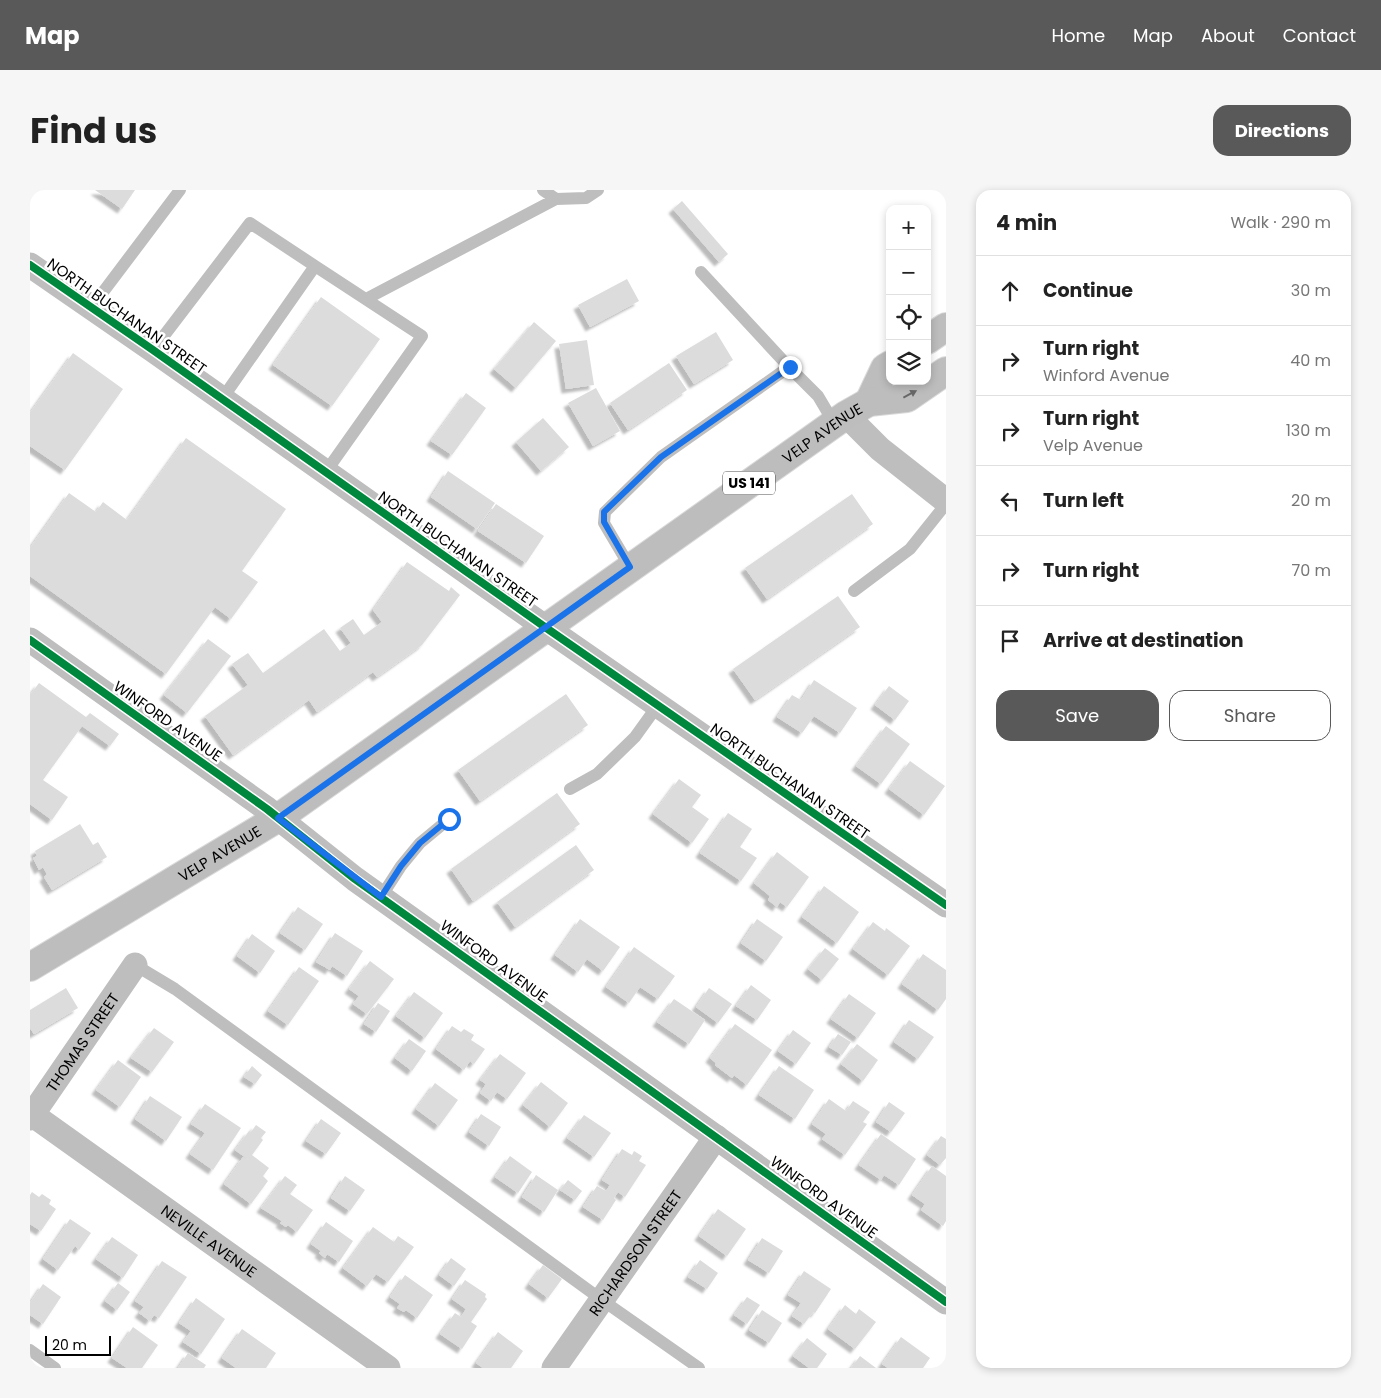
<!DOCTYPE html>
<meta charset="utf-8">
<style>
body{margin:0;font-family:Poppins,sans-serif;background:#f6f6f6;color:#222}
.controls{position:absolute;right:15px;top:15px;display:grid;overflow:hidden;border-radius:10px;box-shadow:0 2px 8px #0003}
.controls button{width:45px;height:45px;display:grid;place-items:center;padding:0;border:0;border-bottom:1px solid #e0e0e0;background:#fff;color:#222;font:25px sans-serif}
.scale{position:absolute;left:15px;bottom:12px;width:66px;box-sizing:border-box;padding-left:5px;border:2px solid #000;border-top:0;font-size:14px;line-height:18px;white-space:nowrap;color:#000;-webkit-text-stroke:4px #fff;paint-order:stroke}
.stop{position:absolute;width:15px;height:15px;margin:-11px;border:4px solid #1a73e8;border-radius:50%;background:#fff}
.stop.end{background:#1a73e8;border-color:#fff;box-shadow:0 1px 5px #0008}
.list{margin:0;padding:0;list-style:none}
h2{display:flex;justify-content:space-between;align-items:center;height:65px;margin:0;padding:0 20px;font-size:21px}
h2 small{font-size:16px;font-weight:400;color:#767676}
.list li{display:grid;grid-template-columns:32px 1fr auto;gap:15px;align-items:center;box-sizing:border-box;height:70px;padding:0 20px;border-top:1px solid #e0e0e0}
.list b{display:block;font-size:19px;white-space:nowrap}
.list p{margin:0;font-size:16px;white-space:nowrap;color:#767676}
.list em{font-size:16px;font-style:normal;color:#767676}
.actions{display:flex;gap:10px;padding:15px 20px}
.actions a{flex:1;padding:11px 0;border:1px solid #595959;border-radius:15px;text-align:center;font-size:18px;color:#595959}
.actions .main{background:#595959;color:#fff}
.icon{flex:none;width:28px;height:28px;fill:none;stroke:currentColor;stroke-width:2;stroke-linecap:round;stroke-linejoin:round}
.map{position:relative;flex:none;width:916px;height:1178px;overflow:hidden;border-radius:15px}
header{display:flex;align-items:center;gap:30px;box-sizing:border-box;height:70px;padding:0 25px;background:#595959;color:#fff}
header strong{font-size:24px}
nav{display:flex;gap:28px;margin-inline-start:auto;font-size:18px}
.intro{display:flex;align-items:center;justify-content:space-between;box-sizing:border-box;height:120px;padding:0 30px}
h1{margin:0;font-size:35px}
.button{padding:12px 22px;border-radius:15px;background:#595959;color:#fff;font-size:18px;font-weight:700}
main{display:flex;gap:30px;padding:0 30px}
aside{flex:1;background:#fff;border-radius:15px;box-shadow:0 2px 8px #0003}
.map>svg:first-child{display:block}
.building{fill:#dcdcdc;filter:url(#shadow)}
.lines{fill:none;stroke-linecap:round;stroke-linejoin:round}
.primary-casing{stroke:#dbdbdb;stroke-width:30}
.service{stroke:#bebebe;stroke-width:12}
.minor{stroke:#bebebe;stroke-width:25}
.primary{stroke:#bdbdbd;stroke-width:28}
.cycleway-casing{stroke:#fff;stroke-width:11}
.cycleway{stroke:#00873e;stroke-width:8}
.oneway{fill:#686868}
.route{stroke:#1a73e8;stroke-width:6}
.labels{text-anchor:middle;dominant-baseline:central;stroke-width:5;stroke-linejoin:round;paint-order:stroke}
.shield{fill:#fff;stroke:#4c4c4c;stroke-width:1}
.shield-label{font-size:14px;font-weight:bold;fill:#000}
.street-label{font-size:15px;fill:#000;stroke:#fff}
</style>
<header>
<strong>Map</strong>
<nav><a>Home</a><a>Map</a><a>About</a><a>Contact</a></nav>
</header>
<div class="intro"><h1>Find us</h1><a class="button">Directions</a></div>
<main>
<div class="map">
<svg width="916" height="1178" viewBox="0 0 916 1178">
<defs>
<filter id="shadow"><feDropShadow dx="-4.5" dy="4.5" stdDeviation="1" flood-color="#0004"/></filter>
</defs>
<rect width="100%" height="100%" fill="#fff"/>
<!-- building -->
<path class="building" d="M65,0H105L92,19Z
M652,11L698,64L689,72L643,19Z
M597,89L609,111L560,137L548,115Z
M291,107L350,149L302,216L243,175Z
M504,132L526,151L486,198L464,179Z
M686,142L703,170L664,194L646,166Z
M557,150L564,195L536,199L529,154Z
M43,163L93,199L35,280L0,256V223Z
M639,173L657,200L598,240L580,213Z
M566,198L590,241L563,256L538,213Z
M436,203L456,218L422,265L401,251Z
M513,228L539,257L511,281L486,252Z
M156,248L256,319L212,381L228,392L201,429L185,417L136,484L0,386V358L39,303L66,322L73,312L97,330Z
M418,281L465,313L447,339L401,307Z
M822,304L843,334L737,409L715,378Z
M466,314L514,346L496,373L448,341Z
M377,372L419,401L421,397L430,405L392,455L347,487L343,482L287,522L279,510L203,565L175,526L218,495L202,474L218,463L233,483L294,439L310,461L321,453L310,438L323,429L334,445L352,432L343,420Z
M808,406L830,437L725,510L703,479Z
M178,449L201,466L157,523L134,505Z
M784,490L827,518L810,543L784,526L772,543L747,527L762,505L771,510Z
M9,493L56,527L60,523L89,544L80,556L52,536L13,590L38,607L22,630L0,614V505Z
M859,496L879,511L865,530L845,515Z
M536,504L558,535L450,611L428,580Z
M856,536L880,554L851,594L826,576Z
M880,571L915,596L894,625L859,599Z
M649,589L671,605L662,617L679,629L662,653L623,624Z
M527,603L550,634L443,711L421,679Z
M698,623L722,639L710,657L727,668L711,691L670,663Z
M50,634L63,655L68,652L77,667L22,700L14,687L17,684L13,677L9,680L3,668L7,666L5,661Z
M546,655L564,680L485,737L467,712Z
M747,662L779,687L757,717L750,712L747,717L738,710L740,706L724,693Z
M794,696L829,722L807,753L772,727Z
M268,717L293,734L275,760L250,743Z
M550,729L590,757L573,781L557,769L548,782L525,765Z
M727,729L753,747L736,771L711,753Z
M843,732L855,741L856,738L880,756L858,785L823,759Z
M305,743L333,761L317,786L302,776L300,780L286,772Z
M222,744L245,761L230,783L207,766Z
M604,757L645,786L628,809L610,797L599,813L576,797Z
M795,758L809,769L792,790L778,779Z
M893,764L916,780V809L908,820L872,794Z
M340,771L364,789L337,824L323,814L329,806L319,799Z
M269,777L289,791L258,835L238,821Z
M721,795L741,810L727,830L706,816Z
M36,798L48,818L4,844L0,838V820Z
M679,798L702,814L688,833L666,817Z
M384,802L413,823L395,848L366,826Z
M819,804L846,823L828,848L801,829Z
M644,809L675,830L659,854L627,832Z
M348,813L360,821L346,842L334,834Z
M879,830L904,847L888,869L864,852Z
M705,834L742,860L717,895L704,885L702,888L685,875L686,873L680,868Z
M422,836L431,842L434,839L444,845L441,850L455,859L444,874L440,871L434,880L406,859Z
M124,838L144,852L122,882L101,868Z
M763,840L781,853L766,874L748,861Z
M808,844L821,852L812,865L799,857Z
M379,849L396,861L382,881L365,868Z
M827,854L848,870L833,891L811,874Z
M470,864L496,883L477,909L467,902L461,911L450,903L456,894L450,890Z
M88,870L111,887L90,917L66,900Z
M222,876L232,885L225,894L214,887Z
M749,876L784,900L765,929L729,905Z
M511,892L538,913L520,937L493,915Z
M405,893L428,910L409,936L386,919Z
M120,906L152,927L136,951L105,929Z
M799,909L816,921L823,911L840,922L833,932L837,934L815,965L792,949L796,944L782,934Z
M859,912L875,923L861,942L846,932Z
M175,914L211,938L183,980L160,964L175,943L161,934Z
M451,924L471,937L459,956L439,942Z
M554,925L581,943L564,967L537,948Z
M291,929L311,943L296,964L276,951Z
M226,935L236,942L231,948L233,950L222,965L239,978L233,986L238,991L221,1014L194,994L213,967L219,970L205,960L219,941L221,942Z
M851,944L886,969L869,995L854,985L851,990L829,975Z
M911,946L916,949V968L910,975L897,965Z
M592,959L602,965L604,961L612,966L609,971L616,975L595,1007L588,1002L584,1008L586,1010L573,1030L553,1017L567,996L576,1001L580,995L572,990Z
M480,966L502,982L488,1003L465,987Z
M902,976L916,986V1031L913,1036L891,1020L895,1014L882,1005Z
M506,985L528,1000L514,1022L492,1007Z
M255,986L267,995L260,1004L283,1020L267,1042L258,1035L256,1037L250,1033L252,1031L231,1018Z
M315,986L335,1000L320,1021L301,1008Z
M538,990L552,1001L545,1010L530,1000Z
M2,1002L9,1007L12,1004L21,1010L19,1014L26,1019L11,1041L0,1034V1005Z
M688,1019L716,1039L697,1066L669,1046Z
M40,1029L61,1043L49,1060L45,1056L28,1080L13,1069Z
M296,1032L323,1051L309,1072L297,1064L295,1068L289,1063L291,1061L281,1054Z
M343,1037L364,1052L368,1046L384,1057L358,1092L346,1084L337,1096L313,1078Z
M82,1047L108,1065L93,1088L66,1069Z
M732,1048L753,1061L739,1083L718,1070Z
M421,1068L436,1079L424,1096L409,1085Z
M670,1070L688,1083L677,1099L658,1087Z
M132,1071L157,1087L129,1128L124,1125L120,1131L109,1123L114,1117L105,1111Z
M513,1075L532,1089L518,1108L499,1094Z
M774,1081L801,1099L785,1123L783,1122L774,1134L762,1126L771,1113L758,1105Z
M375,1085L403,1105L387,1128L376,1120L374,1122L367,1118L370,1114L360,1107Z
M435,1090L456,1104L455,1107L457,1109L441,1132L447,1136L432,1159L410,1144L425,1123L431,1127L436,1119L422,1109Z
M88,1093L100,1102L87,1120L75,1111Z
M13,1094L31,1107L13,1134L0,1125V1113Z
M717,1107L730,1115L717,1134L704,1125Z
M166,1108L195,1129L171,1164L153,1152L161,1141L149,1133Z
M815,1115L826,1124L829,1119L846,1132L825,1159L798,1139Z
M732,1120L752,1133L739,1153L719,1140Z
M103,1137L128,1155L112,1178H97L82,1168Z
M212,1139L246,1163L236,1178H206L192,1168Z
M468,1142L493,1161L481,1178H453L446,1173Z
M871,1147L900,1168L893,1178H858L852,1174Z
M777,1148L797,1164L787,1178H779L763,1166Z
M158,1163L176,1175L174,1178H148Z
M830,1166L846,1178H821Z"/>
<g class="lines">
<defs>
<g id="primary">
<path d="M897,150L916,137"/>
<path d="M839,212L855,178L860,175"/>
<path id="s4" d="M0,777L248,628L816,225L839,212L877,208L916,181"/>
</g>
</defs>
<!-- primary casing -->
<use href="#primary" class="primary-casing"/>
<!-- service -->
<path class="service" d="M513,0L526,9L556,8L568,0
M671,82L759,177
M336,109L526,9
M61,118L150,0
M123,160L220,33L285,76
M192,209L285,76L392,146L295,283
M600,377L574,333L575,322L631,267L759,177L788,206L804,233
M824,401L880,359L916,314
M540,599L567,584L605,547L628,515
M351,707L371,676L390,653L419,629
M105,775L145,799L572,1110L669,1178
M0,1160L25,1178"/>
<!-- minor -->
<g class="minor">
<path d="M0,75L123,160L512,435L916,715"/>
<path d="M816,225L850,259L916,311"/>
<path d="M0,450L237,619L325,689L916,1112"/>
<path id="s1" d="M0,923L358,1178"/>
<path id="s2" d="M0,928L105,775"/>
<path id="s3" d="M524,1178L686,947"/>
</g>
<!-- primary -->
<use href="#primary" class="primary"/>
<defs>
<path id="cycleway" d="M0,75L123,160L512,435L916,715
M0,450L237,619L325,689L916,1112"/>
</defs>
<!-- cycleway casing -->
<use href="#cycleway" class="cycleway-casing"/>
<!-- cycleway -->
<use href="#cycleway" class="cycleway"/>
</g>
<!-- one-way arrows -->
<defs><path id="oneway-solid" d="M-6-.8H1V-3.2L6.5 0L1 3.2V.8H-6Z" transform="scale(1.25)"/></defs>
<use class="oneway" href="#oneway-solid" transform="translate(880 204) rotate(-28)"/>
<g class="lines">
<!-- route -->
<path class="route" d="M419,629L390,653L371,676L351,707L248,628L600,377L574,332V322L631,267L760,177"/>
</g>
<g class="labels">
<!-- shield labels -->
<rect class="shield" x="693" y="281.5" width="52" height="23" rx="4"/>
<g class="shield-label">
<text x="719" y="293">US 141</text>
</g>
<!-- street labels -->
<g class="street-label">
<text transform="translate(97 126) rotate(35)">NORTH BUCHANAN STREET</text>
<text stroke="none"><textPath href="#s4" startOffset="956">VELP AVENUE</textPath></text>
<text transform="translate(428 359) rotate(35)">NORTH BUCHANAN STREET</text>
<text transform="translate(138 531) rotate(35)">WINFORD AVENUE</text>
<text transform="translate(760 591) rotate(35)">NORTH BUCHANAN STREET</text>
<text stroke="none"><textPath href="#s4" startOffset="221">VELP AVENUE</textPath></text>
<text transform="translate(464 771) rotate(36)">WINFORD AVENUE</text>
<text stroke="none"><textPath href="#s2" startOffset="92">THOMAS STREET</textPath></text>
<text transform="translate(794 1007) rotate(36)">WINFORD AVENUE</text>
<text stroke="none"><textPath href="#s1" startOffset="220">NEVILLE AVENUE</textPath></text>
<text stroke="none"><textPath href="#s3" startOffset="141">RICHARDSON STREET</textPath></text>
</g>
</g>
</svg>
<div class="controls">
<button>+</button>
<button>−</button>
<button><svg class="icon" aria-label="locate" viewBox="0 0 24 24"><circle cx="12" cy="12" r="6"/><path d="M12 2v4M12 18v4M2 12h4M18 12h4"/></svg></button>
<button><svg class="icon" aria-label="layers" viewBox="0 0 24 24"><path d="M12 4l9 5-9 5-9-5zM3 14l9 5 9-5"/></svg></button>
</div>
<div class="scale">20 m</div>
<div class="stop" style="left:419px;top:629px"></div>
<div class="stop end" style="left:760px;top:177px"></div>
</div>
<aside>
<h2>4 min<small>Walk · 290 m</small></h2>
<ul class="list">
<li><svg class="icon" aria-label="ahead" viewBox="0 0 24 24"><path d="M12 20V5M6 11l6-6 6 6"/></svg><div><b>Continue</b></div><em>30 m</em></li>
<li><svg class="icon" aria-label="right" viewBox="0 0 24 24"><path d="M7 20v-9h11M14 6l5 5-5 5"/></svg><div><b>Turn right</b><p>Winford Avenue</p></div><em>40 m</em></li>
<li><svg class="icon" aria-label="right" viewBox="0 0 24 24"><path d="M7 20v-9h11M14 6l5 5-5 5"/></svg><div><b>Turn right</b><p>Velp Avenue</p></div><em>130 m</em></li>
<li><svg class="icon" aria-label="left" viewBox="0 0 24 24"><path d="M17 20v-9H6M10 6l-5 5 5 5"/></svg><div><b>Turn left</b></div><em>20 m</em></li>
<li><svg class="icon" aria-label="right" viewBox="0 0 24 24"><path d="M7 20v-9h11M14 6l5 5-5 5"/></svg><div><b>Turn right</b></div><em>70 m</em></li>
<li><svg class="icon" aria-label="arrive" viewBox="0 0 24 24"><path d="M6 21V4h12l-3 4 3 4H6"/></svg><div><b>Arrive at destination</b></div></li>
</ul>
<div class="actions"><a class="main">Save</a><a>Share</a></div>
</aside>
</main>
